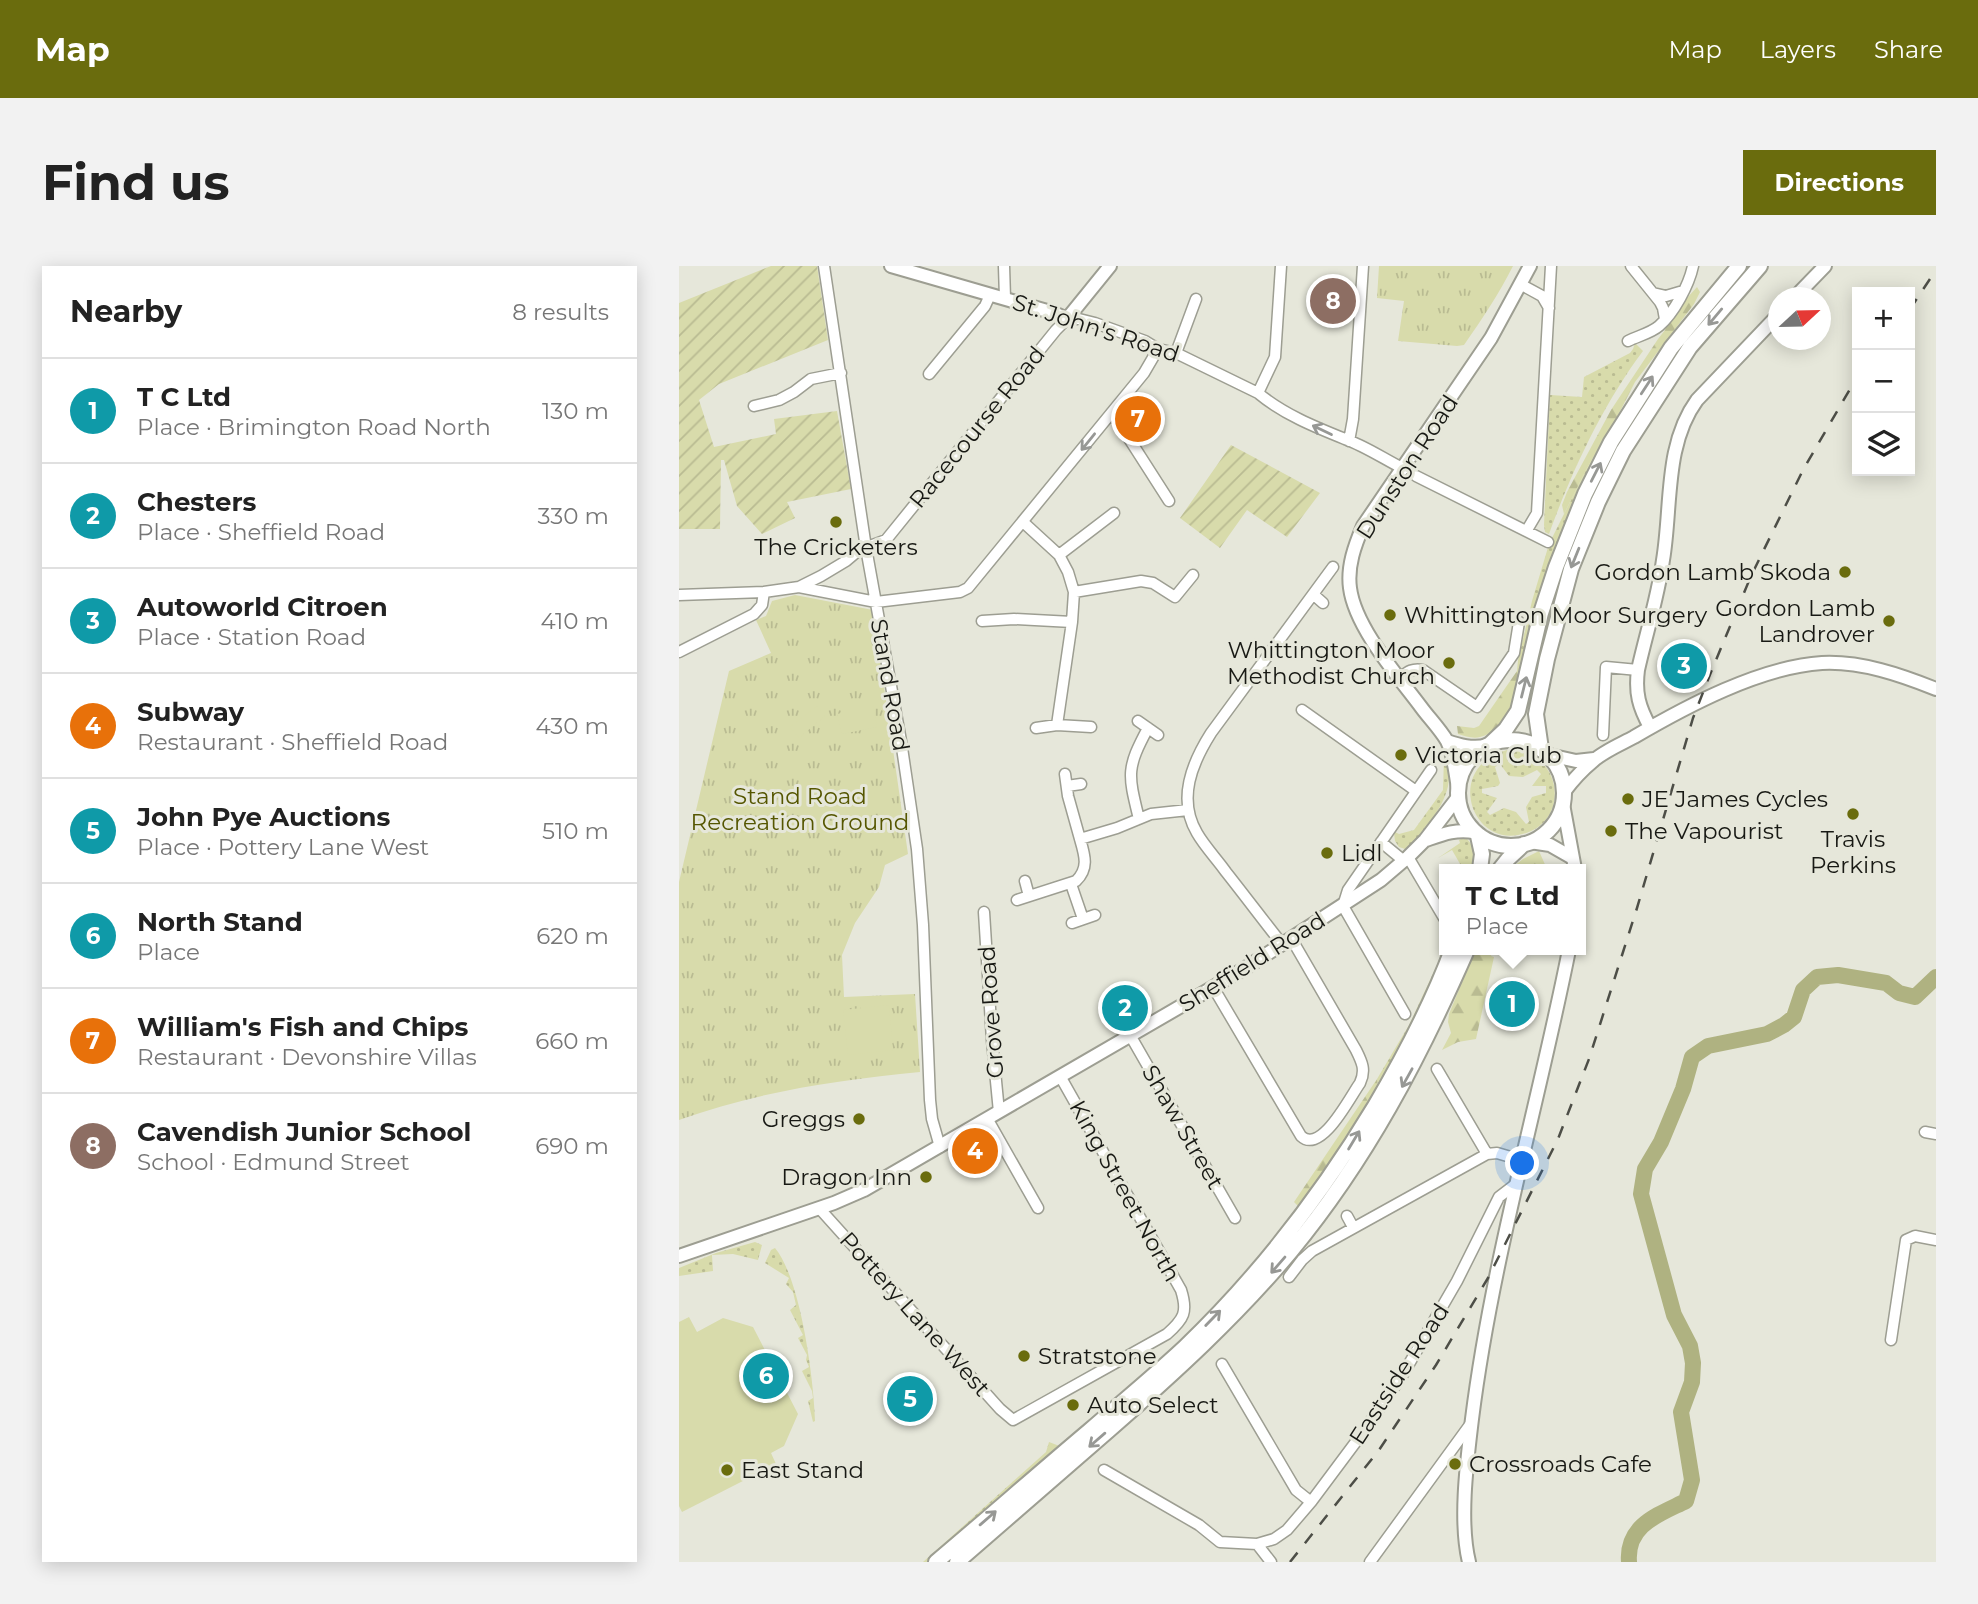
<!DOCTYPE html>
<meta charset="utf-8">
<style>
body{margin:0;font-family:Montserrat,sans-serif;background:#f2f2f2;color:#222}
.controls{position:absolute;right:21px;top:21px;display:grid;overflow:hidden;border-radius:0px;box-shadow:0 4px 18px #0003}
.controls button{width:63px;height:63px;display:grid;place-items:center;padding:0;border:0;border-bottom:2px solid #e0e0e0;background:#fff;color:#222;font:35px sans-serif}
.compass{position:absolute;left:1089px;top:21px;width:63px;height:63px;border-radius:50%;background:#fff;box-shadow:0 4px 18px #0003;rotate:68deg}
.you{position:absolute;left:844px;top:898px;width:24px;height:24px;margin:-18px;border:5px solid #fff;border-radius:50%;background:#1a73e8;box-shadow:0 0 0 10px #1a73e833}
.badge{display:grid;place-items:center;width:46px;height:46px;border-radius:50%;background:#6a6c0d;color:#fff;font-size:23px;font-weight:700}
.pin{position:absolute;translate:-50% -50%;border:4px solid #fff;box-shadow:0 2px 7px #0006}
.popup{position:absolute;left:760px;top:598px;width:147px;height:91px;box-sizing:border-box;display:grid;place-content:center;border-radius:0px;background:#fff;filter:drop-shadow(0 2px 5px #0005);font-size:23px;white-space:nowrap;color:#767676}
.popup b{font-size:26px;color:#222}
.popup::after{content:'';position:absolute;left:50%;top:100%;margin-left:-14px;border:14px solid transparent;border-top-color:#fff}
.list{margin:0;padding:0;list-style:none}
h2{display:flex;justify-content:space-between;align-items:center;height:91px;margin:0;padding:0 28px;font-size:30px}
h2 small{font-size:23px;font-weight:400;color:#767676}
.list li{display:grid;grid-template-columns:46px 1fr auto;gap:21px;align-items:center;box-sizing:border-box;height:105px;padding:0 28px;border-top:2px solid #e0e0e0}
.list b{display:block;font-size:26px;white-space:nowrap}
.list p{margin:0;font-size:23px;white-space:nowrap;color:#767676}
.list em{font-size:23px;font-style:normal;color:#767676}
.icon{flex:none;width:38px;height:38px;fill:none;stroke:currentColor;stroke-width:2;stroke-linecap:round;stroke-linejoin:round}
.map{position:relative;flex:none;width:1257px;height:1296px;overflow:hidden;border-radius:0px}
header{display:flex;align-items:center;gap:42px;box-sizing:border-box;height:98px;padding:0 35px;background:#6a6c0d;color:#fff}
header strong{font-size:33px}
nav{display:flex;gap:38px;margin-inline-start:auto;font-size:24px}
.intro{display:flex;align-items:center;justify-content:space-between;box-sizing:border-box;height:168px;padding:0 42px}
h1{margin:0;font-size:49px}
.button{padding:18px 32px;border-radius:0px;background:#6a6c0d;color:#fff;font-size:24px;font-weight:700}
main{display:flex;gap:42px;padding:0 42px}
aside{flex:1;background:#fff;border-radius:0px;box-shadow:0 4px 18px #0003}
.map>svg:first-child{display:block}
.grass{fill:url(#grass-dots);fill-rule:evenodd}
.forest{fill:url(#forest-firs)}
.park{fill:url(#park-tufts)}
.garden{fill:url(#garden-furrows)}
.pitch{fill:#d8dbab}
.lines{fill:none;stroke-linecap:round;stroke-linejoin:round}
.river{stroke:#afb281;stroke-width:16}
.minor-casing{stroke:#9d9e92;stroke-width:13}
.major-casing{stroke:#9d9e92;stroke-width:16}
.highway-casing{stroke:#9d9e92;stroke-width:18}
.minor{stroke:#fff;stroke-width:10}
.major{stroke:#fff;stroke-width:12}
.highway{stroke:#fff;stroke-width:14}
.rail{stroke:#4d4e47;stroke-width:2.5;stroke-dasharray:12 12;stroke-linecap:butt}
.oneway{stroke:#979895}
.poi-dot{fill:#6a6c0d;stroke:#e6e7da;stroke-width:2.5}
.labels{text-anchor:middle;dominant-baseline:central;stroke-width:6;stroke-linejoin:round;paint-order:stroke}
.street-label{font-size:23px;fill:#181914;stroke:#e6e7da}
.poi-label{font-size:23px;fill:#181914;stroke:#e6e7da;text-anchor:start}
.park-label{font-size:23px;fill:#555600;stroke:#e6e7da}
</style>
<header>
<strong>Map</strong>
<nav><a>Map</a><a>Layers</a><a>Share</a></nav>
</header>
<div class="intro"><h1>Find us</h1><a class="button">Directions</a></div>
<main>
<aside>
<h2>Nearby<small>8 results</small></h2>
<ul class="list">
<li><span class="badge" style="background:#0f9aa8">1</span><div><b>T C Ltd</b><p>Place · Brimington Road North</p></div><em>130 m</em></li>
<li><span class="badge" style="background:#0f9aa8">2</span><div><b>Chesters</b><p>Place · Sheffield Road</p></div><em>330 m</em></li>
<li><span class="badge" style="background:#0f9aa8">3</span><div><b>Autoworld Citroen</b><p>Place · Station Road</p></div><em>410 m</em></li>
<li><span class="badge" style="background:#e8710a">4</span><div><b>Subway</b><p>Restaurant · Sheffield Road</p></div><em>430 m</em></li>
<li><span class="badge" style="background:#0f9aa8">5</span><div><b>John Pye Auctions</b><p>Place · Pottery Lane West</p></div><em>510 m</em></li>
<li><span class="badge" style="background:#0f9aa8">6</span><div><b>North Stand</b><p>Place</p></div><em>620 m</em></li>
<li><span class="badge" style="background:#e8710a">7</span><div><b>William's Fish and Chips</b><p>Restaurant · Devonshire Villas</p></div><em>660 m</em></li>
<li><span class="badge" style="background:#8d6e63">8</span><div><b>Cavendish Junior School</b><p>School · Edmund Street</p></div><em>690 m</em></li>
</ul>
</aside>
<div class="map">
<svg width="1257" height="1296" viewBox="0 0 1257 1296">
<defs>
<pattern id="grass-dots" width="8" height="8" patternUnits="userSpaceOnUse" patternTransform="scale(1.75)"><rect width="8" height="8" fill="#d8dbab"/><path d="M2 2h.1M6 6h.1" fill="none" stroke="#b9bb92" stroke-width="1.8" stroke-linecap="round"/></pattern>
<pattern id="forest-firs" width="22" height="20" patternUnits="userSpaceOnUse" patternTransform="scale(1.75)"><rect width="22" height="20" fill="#d8dbab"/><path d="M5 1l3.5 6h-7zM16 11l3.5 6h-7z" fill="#b9bb92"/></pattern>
<pattern id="park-tufts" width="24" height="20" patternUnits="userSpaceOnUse" patternTransform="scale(1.75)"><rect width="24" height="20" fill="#d8dbab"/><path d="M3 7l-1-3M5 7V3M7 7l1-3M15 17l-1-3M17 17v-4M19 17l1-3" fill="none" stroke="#b9bb92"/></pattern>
<pattern id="garden-furrows" width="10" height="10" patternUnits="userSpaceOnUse" patternTransform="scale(1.75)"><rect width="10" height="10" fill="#d8dbab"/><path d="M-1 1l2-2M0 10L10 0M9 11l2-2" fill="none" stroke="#b9bb92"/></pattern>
</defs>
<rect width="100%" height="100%" fill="#e6e7da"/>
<!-- grass -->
<path class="grass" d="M956,77L964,85C924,138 892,207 870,268L866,266L865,259L871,129L903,131L905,111L951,87L954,83Z
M925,173H927L841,416V395L839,394L853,335L870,278L907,204Z
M828,484C886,483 893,560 839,569C791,578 766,501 828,484ZM821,498L830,510L844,511L858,504L862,508L853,520H867V527L853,531L847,541L850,556L847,558L837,546L825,542L811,549L808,546L818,532L803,527V523L819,520L821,517L816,501Z
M765,491C782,522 752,556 732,579L726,583L720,581L716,575L715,567L716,566L720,568L735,564L764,524Z
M786,571C797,581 796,590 793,603H784L773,584L759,592L781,577L780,574Z
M765,684H771L708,814L623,944L620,941L641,913L699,820L698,813L730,759Z
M76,976L83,979L79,994L54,988L33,989L34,1005L0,1010V1002L37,987Z
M96,982C122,1013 135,1115 136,1155L134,1156L129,1135L134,1132L133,1125L123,1105L130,1101L127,1094L128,1089L119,1072L124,1069L111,1044L117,1039L114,1026L107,1018L110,1012L86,997L92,984Z
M370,1176L383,1181L256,1291L250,1296H244L367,1186Z"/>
<!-- forest -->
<path class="forest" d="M1018,21L1021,26L1015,38L956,116L927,173H925L907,204L885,248L883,239L888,226L932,144L979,73L986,64L990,52Z
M839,394H841C841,401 842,409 841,416C838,437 824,466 801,471C794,473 786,470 779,468L778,460L795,462L800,460L838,405Z
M860,585L868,603H831L844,593Z
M796,684H814L812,690L815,691L797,773L779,776L763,784L772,767L769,756L770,748Z
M698,813L699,820L695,827L641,913L620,941L615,936Z"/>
<!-- park -->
<path class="park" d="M700,0H834C820,28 803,53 785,79L778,80L719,75L725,35L698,32Z
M116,329L194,344L229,588L206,599L200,621L176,657L163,689L165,731L236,728L241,806C159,814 77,826 0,854V616L50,405L92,387L77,354L87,350L93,335Z"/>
<!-- garden -->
<path class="garden" d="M92,0H138L149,74L40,118L20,134L35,181L97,168L95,153L158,145L172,223L108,236L116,252L83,268L58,240L45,194H42L41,263H0V37Z
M552,179L641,227L608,271L568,244L541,282L501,252Z"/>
<!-- pitch -->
<path class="pitch" d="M138,440L146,450L120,472L111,461Z
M194,440L198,461L163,468L158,448Z
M210,739L214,784L169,789L164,744Z
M10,1051L18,1066L44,1052L74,1061L119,1148L105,1180L92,1187L97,1198L3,1246L0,1240V1056Z"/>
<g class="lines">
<!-- river -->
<path class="river" d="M950,1296C947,1259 979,1249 1007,1235L1013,1214L1002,1146L1013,1116L1014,1097L1011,1080L995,1049L962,928L966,903L982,876L1004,823L1013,791L1029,780L1088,768L1105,759L1115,751L1124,724L1138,711L1159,709L1207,717L1220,727L1236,731L1257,711"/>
<defs>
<path id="minor" d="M145,0L187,282L222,475L238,583L244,659L251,834L253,853L261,881
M325,0L326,32
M952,0L981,36L984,42L986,53
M841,18L863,30L870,42
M974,27L987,30L1004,25
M949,75C959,70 972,67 980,60C995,47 1010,19 1014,0
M497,87L517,33
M250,108L306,40L311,29
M579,127L596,91L602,0
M75,140L100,134L115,126L132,113L162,107
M433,146L490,235
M670,175L674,153L684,0
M737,210L869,276
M344,256L380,289L389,306L395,326L393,356L378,459L357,462
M848,264L858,247L872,0
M380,289L435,247
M120,321L197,336L281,326L289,322L465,107L479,83
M395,326L462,315L474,317L496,331L514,309
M0,329L85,326L120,321L142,310L167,295L180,284L207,274L377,64L388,53H400L416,57L466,75L479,83L497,87L579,127C604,148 636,161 666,173C686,180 705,193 725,203
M635,329L644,337
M303,355L335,353L393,356
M0,386L75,348L83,339L85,326
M721,412C729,405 734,402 744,404L798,441L835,387L840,356
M623,444L737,525
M459,455L479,469
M378,459L412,461
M924,469L927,401L959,404
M386,508L389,530L401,573
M388,520L402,518
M460,553C449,508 447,503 469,462
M702,576L725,595
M729,591L765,652
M346,615L350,630
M392,618L404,653
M338,634L397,615C410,602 406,590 401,573L438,562L472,548L509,544
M305,646L313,774L320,846
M393,657L416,649
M603,678C584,654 566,630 547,606C538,593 526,581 518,567C498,533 513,497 532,467L654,301
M534,721L622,870C642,889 671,831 681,817C687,804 683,796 677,784L612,672
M726,748L664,640L669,624L752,504
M451,769L556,952
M758,803L808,888
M309,854L359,942
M1246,866L1257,868
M140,942L321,1143L334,1154L488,1068C505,1053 509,1046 502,1024L381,810
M668,950L674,961
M610,1011L623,994L633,985L808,888L818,887L842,894
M1212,1074L1227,974L1236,970L1257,974
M543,1098L617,1224L632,1236
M425,1204L520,1259L541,1276L578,1278L595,1273L608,1264L632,1236L679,1173L723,1110L778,1015L820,931L837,918
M578,1278L592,1296
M691,1296L793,1156"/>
<path id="major" d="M212,0L375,47L388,53L431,0
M1115,32L1146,0
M971,461C960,441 956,427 959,404C967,368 979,331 984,294C993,241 985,179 1018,134L1100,48
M768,475C782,480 792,482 807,480
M870,489L897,495L915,493
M779,522C776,506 775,489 768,475C761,463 750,452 742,441C718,409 676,361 671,322C668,300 676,279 684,260L812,72L851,0
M885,526C893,515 903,504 914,495C925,485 942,478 955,471C1008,440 1081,401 1143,397C1182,395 1222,409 1257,423
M884,538L896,603
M747,574C764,568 776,563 795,566
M851,576L871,579L892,591
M0,990L155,937L185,924L516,732L568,701L702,614L729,591L746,574L779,531
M790,1296C780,1255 788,1195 793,1153C813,994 859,840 890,684"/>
<path id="highway" d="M779 527a53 53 0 1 1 106 0a53 53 0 1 1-106 0Z
M811,478L827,463L839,445L862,347L877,301L906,228L932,176L992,82L1060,0
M862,483L857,448L868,393L892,303L919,236L944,185L1011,81L1081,0
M799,570L803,588L801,603
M821,603L829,593L845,578
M257,1296C308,1253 359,1208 410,1165C442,1137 475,1110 506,1081C580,1010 643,928 696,840C726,789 752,740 773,684
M278,1296C329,1252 380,1208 430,1164C494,1108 557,1051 612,985C688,893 740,793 788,684"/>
</defs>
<!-- minor casing -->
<use href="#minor" class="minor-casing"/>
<!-- major casing -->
<use href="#major" class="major-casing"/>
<!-- highway casing -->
<use href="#highway" class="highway-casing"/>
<!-- minor -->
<use href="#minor" class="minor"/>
<!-- major -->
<use href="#major" class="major"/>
<!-- highway -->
<use href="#highway" class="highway"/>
<!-- rail -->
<path class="rail" d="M1231,43L1257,4
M611,1296L700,1184L757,1099L809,1012L879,873L910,793L958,642L1014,452L1032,406L1072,310L1124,204L1178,111"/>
</g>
<!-- one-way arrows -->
<defs><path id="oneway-shaft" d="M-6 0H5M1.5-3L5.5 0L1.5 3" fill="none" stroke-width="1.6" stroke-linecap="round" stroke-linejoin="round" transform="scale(1.75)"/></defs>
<g class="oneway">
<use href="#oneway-shaft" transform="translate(1036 51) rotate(130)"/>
<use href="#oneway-shaft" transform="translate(968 119) rotate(-57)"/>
<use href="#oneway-shaft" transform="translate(643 164) rotate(-154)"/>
<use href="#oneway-shaft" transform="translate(409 176) rotate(129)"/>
<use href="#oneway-shaft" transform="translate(917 206) rotate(-63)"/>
<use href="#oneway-shaft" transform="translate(896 292) rotate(112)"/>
<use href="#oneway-shaft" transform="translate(845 421) rotate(-76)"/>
<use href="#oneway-shaft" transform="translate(728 812) rotate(119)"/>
<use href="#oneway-shaft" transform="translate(675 874) rotate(-59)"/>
<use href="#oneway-shaft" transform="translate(599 999) rotate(131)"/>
<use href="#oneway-shaft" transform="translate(534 1052) rotate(-46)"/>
<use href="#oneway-shaft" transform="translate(418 1174) rotate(139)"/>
<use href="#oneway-shaft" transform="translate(309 1252) rotate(-41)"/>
</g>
<!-- markers -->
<g class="poi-dot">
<circle cx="157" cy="256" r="7"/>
<circle cx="1166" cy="306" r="7"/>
<circle cx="711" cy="349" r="7"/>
<circle cx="1210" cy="355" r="7"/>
<circle cx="770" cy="397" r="7"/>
<circle cx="722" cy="489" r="7"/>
<circle cx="949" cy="533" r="7"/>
<circle cx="1174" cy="548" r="7"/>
<circle cx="932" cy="565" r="7"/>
<circle cx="648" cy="587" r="7"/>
<circle cx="180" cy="853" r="7"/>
<circle cx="247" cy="911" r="7"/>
<circle cx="345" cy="1090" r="7"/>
<circle cx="394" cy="1139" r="7"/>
<circle cx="776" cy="1198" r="7"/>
<circle cx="48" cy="1204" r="7"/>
</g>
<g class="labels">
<!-- street labels -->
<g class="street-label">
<text transform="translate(417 62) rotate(18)">St. John's Road</text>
<text transform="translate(298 161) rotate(-51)">Racecourse Road</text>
<text transform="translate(728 201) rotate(-57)">Dunston Road</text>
<text transform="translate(211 419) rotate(80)">Stand Road</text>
<text transform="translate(573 696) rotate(-32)">Sheffield Road</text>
<text transform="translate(312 746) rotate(-94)">Grove Road</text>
<text transform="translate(504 861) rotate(60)">Shaw Street</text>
<text transform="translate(446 925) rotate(61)">King Street North</text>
<text transform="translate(236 1048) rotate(48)">Pottery Lane West</text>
<text transform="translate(720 1108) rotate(-57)">Eastside Road</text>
</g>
<!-- poi labels -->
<g class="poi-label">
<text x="157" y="281" text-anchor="middle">The Cricketers</text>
<text x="1152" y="306" text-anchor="end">Gordon Lamb Skoda</text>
<text x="1196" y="342" text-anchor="end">Gordon Lamb<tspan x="1196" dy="26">Landrover</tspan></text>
<text x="725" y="349">Whittington Moor Surgery</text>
<text x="756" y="384" text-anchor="end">Whittington Moor<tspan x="756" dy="26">Methodist Church</tspan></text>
<text x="736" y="489">Victoria Club</text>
<text x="963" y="533">JE James Cycles</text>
<text x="946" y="565">The Vapourist</text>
<text x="1174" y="573" text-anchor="middle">Travis<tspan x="1174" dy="26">Perkins</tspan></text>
<text x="662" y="587">Lidl</text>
<text x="166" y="853" text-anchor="end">Greggs</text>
<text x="233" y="911" text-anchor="end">Dragon Inn</text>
<text x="359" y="1090">Stratstone</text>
<text x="408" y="1139">Auto Select</text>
<text x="790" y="1198">Crossroads Cafe</text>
<text x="62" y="1204">East Stand</text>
</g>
<!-- park labels -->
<g class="park-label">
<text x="121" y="530">Stand Road<tspan x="121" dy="26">Recreation Ground</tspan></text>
</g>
</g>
</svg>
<div class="controls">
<button>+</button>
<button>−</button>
<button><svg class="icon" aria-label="layers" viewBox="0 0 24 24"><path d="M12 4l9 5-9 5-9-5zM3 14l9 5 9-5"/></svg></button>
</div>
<svg class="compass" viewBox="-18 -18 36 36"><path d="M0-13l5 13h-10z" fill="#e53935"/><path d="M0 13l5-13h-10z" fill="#767676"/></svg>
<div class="you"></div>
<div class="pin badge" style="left:833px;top:738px;background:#0f9aa8">1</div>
<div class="popup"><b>T C Ltd</b>Place</div>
<div class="pin badge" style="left:446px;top:742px;background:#0f9aa8">2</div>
<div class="pin badge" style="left:1005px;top:400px;background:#0f9aa8">3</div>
<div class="pin badge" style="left:296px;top:885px;background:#e8710a">4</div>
<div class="pin badge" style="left:231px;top:1133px;background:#0f9aa8">5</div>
<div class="pin badge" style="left:87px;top:1110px;background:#0f9aa8">6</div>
<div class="pin badge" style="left:459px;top:153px;background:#e8710a">7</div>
<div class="pin badge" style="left:654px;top:35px;background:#8d6e63">8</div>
</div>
</main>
